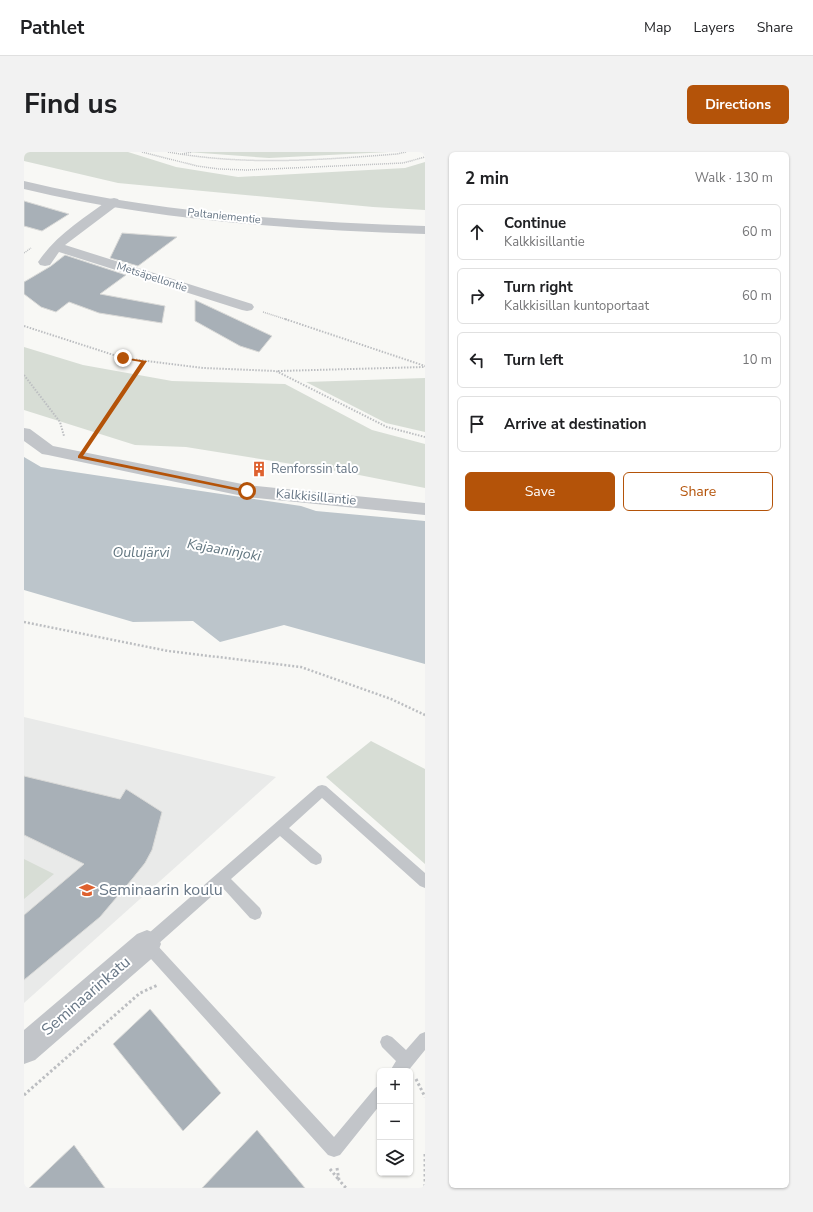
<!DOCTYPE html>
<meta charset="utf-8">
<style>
body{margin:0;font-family:"Nunito Sans",sans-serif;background:#f2f2f2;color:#202124}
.controls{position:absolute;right:12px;bottom:12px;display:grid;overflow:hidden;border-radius:6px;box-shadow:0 1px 3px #0004}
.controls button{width:36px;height:36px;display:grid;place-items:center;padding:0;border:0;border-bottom:1px solid #e0e0e0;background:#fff;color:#202124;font:20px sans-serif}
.stop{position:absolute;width:12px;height:12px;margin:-9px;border:3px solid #b45309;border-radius:50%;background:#fff}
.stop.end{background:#b45309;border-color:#fff;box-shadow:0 1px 4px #0008}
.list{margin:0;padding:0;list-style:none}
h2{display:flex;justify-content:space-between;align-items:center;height:52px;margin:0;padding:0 16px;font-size:17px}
h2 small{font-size:13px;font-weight:400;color:#757577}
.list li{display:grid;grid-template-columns:26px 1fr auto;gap:12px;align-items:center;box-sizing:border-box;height:56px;margin:0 8px 8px;padding:0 8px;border:1px solid #e0e0e0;border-radius:6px}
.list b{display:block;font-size:15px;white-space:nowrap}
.list p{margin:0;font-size:13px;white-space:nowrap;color:#757577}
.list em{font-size:13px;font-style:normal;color:#757577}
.actions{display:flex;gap:8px;padding:12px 16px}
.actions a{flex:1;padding:9px 0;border:1px solid #b45309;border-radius:6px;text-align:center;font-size:14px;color:#b45309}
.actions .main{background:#b45309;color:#fff}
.icon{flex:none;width:22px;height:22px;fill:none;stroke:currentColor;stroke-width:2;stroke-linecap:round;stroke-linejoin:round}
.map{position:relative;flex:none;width:401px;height:1036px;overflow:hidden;border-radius:6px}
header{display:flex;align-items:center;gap:24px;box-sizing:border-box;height:56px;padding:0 20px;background:#fff;border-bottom:1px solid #e0e0e0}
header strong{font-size:19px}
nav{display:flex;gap:22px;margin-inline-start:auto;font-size:14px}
.intro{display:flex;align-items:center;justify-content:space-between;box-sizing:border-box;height:96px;padding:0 24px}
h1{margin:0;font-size:28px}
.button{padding:10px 18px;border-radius:6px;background:#b45309;color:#fff;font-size:14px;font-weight:700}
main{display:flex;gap:24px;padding:0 24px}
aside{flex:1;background:#fff;border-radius:6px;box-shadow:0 1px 3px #0004}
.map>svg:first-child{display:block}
.built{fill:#e9eae9}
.green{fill:#d7ddd5}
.water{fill:#bcc5cb}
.building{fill:#a8b0b7;stroke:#dadad8}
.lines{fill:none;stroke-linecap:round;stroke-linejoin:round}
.path-far3{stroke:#bcbec1;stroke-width:1.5;stroke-dasharray:1 1;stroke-linecap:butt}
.path-far2{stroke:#bcbec1;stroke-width:2;stroke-dasharray:1.5 1.5;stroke-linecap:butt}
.path-far1{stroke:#bcbec1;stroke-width:2.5;stroke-dasharray:2 2;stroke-linecap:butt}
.path{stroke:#bcbec1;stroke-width:3;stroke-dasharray:2.5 2.5;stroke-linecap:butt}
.service{fill:#c2c5c9;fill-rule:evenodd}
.minor{fill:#c2c5c9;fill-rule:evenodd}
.tertiary{fill:#c2c5c9;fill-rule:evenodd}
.route{fill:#b45309}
.labels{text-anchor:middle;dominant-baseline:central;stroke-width:4;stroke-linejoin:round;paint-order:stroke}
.far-street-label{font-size:11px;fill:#687786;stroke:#fff}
.poi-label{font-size:13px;fill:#687786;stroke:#fff;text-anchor:start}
.street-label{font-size:13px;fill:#687786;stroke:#fff}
.water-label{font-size:14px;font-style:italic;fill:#637781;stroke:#fff}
.near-poi-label{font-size:16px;fill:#687786;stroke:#fff;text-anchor:start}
.near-street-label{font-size:16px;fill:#687786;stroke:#fff}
</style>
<header>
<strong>Pathlet</strong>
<nav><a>Map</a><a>Layers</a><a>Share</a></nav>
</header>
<div class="intro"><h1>Find us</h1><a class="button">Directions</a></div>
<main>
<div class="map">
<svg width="401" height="1036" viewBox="0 0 401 1036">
<rect width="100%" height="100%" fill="#f8f8f5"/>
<!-- built -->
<path class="built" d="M0,565L252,625L0,851Z"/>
<!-- green -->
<path class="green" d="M0,0H104L152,15L214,25L381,16L401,10V58L349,55L94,31L0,9Z
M163,0H365L245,6Z
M0,195L59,213L148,229L261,232L348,278L401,292V336L330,322L162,295L111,293L0,258Z
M401,226V280L362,271L282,230Z
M347,589L401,617V712L302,625Z
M0,707L30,722L0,747Z"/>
<!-- water -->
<path class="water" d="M0,305L17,315L277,354L292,359L401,369V512L260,473L196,490L169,469L109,470L0,438Z"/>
<!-- building -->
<path class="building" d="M0,49L45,62L18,79L0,74Z
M98,81L153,85L114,114L86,106Z
M41,103L102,123L76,142L141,154L138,171L75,161L45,150L32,160L17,155L0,142V130L27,114Z
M171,148L248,184L235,200L216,194L171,169Z
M0,624L96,647L102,637L138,660L128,698L121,711L109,726L76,765L0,828V763L60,712L0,683Z
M126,857L197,941L159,979L89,892Z
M233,978L281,1036H178Z
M50,993L81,1036H5Z"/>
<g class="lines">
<!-- path-far3 -->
<path class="path-far3" d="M118,0L173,14L195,17L223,18L379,11L401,5
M144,0C222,14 294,8 373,2L382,0
M158,2L168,0
M0,101L7,96
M239,160L264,168"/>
<!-- path-far2 -->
<path class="path-far2" d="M261,167L401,214
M0,174L99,206L179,216L252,219L363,275L401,285
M254,219L401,215
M0,223L36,270L40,284
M67,288L120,209"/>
<!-- path-far1 -->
<path class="path-far1" d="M0,470L144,499L277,515L367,547L401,563"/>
<!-- path -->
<path class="path" d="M392,927L401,945
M0,943L116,841L134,833
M401,1002V1036
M313,1016L315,1028L322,1036
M306,1017L315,1028"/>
<!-- service -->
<path class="service" d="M298,633L302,634L401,721V736L396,734L298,646L265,676L297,703L298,707L297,711L292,713L287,711L256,684L207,727L236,756L238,761L236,766L231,768L226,766L198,735L133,793L310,985L351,936L356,933V953L316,1003L310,1005L304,1003L118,797L116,792L118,787L294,634Z
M401,880V898L384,919H366L372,909L358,895L356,890L358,885L363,883L368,885L382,898L396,882Z"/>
<!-- minor -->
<path class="minor" d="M90,46L94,47L96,50L94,53L41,93L228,152L230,155L228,158L223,159L218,158L35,100L26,113L21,114L16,113L14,110C32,83 60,66 86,47Z
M0,276L6,277L29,294L223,333L401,351V363L223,345L24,303L18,302L0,289Z
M123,778L133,782L137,792L133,802L11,908L0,912V878L113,782Z"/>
<!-- tertiary -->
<path class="tertiary" d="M0,29C129,60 269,70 401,74V82C269,78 129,68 0,37Z"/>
</g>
<!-- route -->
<path class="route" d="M97,205L123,209L59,304L223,338L226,339L225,341L54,306V304L117,210L99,207Z"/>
<!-- icons -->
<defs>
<symbol id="building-bare" viewBox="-9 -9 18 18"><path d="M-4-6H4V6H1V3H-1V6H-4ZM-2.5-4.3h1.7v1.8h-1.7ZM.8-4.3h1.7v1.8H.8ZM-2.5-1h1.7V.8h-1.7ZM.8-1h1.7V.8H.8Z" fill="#de612f" stroke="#fff" stroke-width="2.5" paint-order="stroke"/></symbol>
<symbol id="school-bare" viewBox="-9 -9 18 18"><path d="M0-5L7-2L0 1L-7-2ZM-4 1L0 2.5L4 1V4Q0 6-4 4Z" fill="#de612f" stroke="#fff" stroke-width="2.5" paint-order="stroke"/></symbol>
</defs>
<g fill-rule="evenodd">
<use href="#building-bare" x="224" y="306" width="22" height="22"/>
<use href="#school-bare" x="52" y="727" width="22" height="22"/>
</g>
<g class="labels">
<!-- far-street labels -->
<g class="far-street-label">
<text transform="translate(200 64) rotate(6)">Paltaniementie</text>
<text transform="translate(128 125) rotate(18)">Metsäpellontie</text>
</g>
<!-- poi labels -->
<g class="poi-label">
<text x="247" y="317">Renforssin talo</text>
</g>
<!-- street labels -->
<g class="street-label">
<text transform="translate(292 345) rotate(5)">Kalkkisillantie</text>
</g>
<!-- water labels -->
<g class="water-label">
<text transform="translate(200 398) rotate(10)">Kajaaninjoki</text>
<text x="117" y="400">Oulujärvi</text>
</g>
<!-- near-poi labels -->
<g class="near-poi-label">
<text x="75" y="738">Seminaarin koulu</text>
</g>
<!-- near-street labels -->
<g class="near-street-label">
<text transform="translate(62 844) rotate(-41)">Seminaarinkatu</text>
</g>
</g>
</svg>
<div class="controls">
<button>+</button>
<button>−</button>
<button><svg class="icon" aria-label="layers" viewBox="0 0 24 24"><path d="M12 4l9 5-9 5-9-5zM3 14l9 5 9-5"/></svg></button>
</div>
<div class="stop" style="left:223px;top:339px"></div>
<div class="stop end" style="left:99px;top:206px"></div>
</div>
<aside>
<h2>2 min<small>Walk · 130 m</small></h2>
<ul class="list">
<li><svg class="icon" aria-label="ahead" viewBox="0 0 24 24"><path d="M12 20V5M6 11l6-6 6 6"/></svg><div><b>Continue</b><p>Kalkkisillantie</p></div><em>60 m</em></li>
<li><svg class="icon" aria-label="right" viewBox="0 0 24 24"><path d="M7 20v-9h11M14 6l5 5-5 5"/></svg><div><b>Turn right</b><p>Kalkkisillan kuntoportaat</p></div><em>60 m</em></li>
<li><svg class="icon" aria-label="left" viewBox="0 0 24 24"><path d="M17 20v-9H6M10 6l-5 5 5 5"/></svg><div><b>Turn left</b></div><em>10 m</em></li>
<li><svg class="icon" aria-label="arrive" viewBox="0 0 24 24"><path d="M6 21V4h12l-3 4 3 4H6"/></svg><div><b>Arrive at destination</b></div></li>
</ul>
<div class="actions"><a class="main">Save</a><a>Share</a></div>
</aside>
</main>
